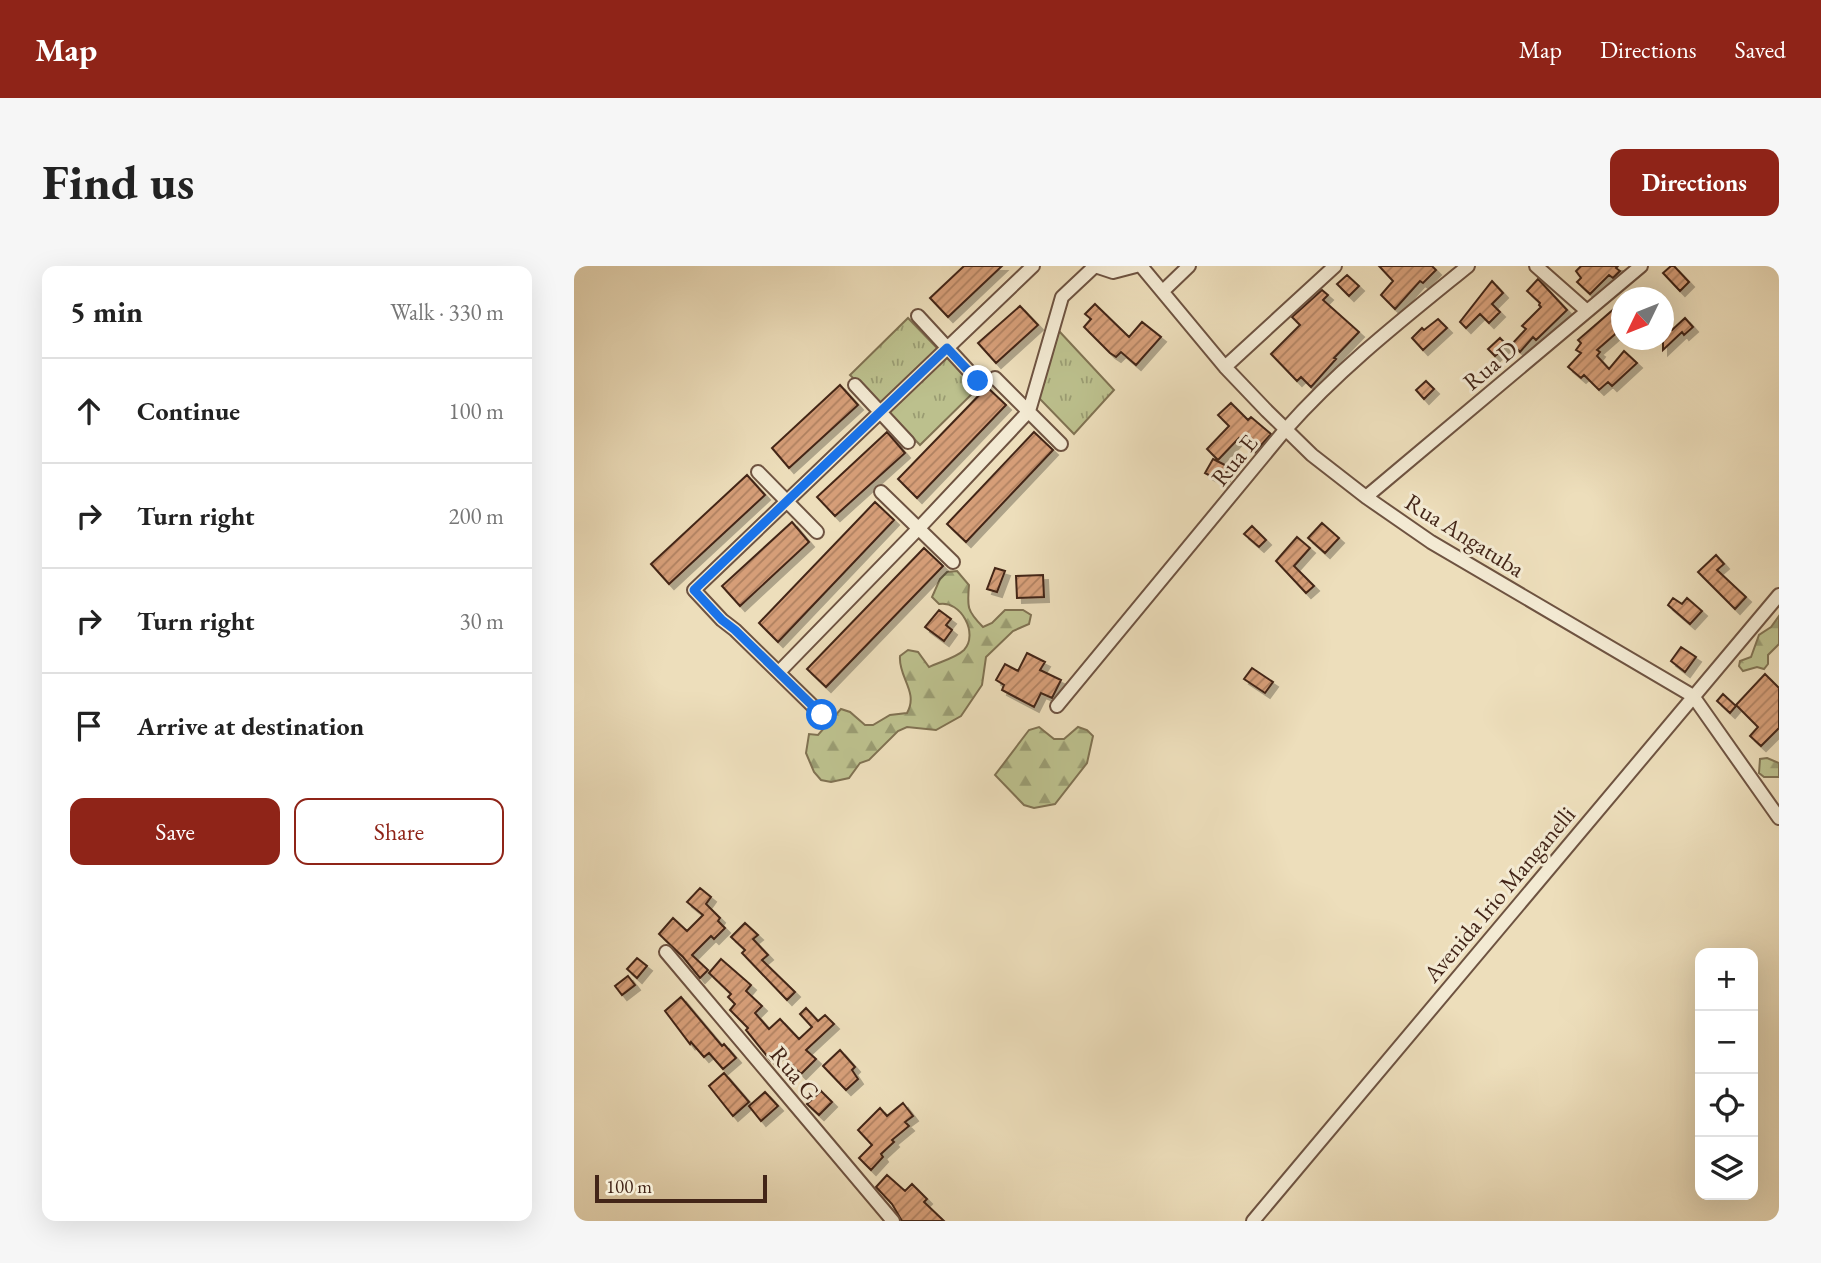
<!DOCTYPE html>
<meta charset="utf-8">
<style>
body{margin:0;font-family:"EB Garamond",serif;background:#f6f6f6;color:#222}
.controls{position:absolute;right:21px;bottom:21px;display:grid;overflow:hidden;border-radius:14px;box-shadow:0 7px 28px #0002}
.controls button{width:63px;height:63px;display:grid;place-items:center;padding:0;border:0;border-bottom:2px solid #e0e0e0;background:#fff;color:#222;font:35px sans-serif}
.compass{position:absolute;left:1037px;top:21px;width:63px;height:63px;border-radius:50%;background:#fff;box-shadow:0 7px 28px #0002;rotate:227deg}
.scale{position:absolute;left:21px;bottom:18px;width:172px;box-sizing:border-box;padding-left:7px;border:4px solid #432518;border-top:0;font-size:19px;line-height:24px;white-space:nowrap;color:#432518;-webkit-text-stroke:5px #f3ead3;paint-order:stroke}
.stop{position:absolute;width:21px;height:21px;margin:-16px;border:5px solid #1a73e8;border-radius:50%;background:#fff}
.stop.end{background:#1a73e8;border-color:#fff;box-shadow:0 2px 7px #0008}
.list{margin:0;padding:0;list-style:none}
h2{display:flex;justify-content:space-between;align-items:center;height:91px;margin:0;padding:0 28px;font-size:30px}
h2 small{font-size:23px;font-weight:400;color:#767676}
.list li{display:grid;grid-template-columns:46px 1fr auto;gap:21px;align-items:center;box-sizing:border-box;height:105px;padding:0 28px;border-top:2px solid #e0e0e0}
.list b{display:block;font-size:26px;white-space:nowrap}
.list em{font-size:23px;font-style:normal;color:#767676}
.actions{display:flex;gap:14px;padding:21px 28px}
.actions a{flex:1;padding:16px 0;border:2px solid #8f2418;border-radius:14px;text-align:center;font-size:24px;color:#8f2418}
.actions .main{background:#8f2418;color:#fff}
.icon{flex:none;width:38px;height:38px;fill:none;stroke:currentColor;stroke-width:2;stroke-linecap:round;stroke-linejoin:round}
.map{position:relative;flex:none;width:1205px;height:955px;overflow:hidden;border-radius:14px}
header{display:flex;align-items:center;gap:42px;box-sizing:border-box;height:98px;padding:0 35px;background:#8f2418;color:#fff}
header strong{font-size:33px}
nav{display:flex;gap:38px;margin-inline-start:auto;font-size:24px}
.intro{display:flex;align-items:center;justify-content:space-between;box-sizing:border-box;height:168px;padding:0 42px}
h1{margin:0;font-size:49px}
.button{padding:18px 32px;border-radius:14px;background:#8f2418;color:#fff;font-size:24px;font-weight:700}
main{display:flex;gap:42px;padding:0 42px}
aside{flex:1;background:#fff;border-radius:14px;box-shadow:0 7px 28px #0002}
.map>svg:first-child{display:block}
.forest{fill:url(#forest-firs);stroke:#807252;stroke-width:2}
.park{fill:url(#park-tufts);stroke:#807252;stroke-width:2}
.building{fill:url(#building-hatch);stroke:#432518;stroke-width:2;filter:url(#shadow)}
.lines{fill:none;stroke-linecap:round;stroke-linejoin:round}
.street-casing{stroke:#6e5341;stroke-width:16}
.street{stroke:#f3ead3;stroke-width:12}
.route{stroke:#1a73e8;stroke-width:9}
.labels{text-anchor:middle;dominant-baseline:central;stroke-width:6;stroke-linejoin:round;paint-order:stroke}
.street-label{font-size:24px;fill:#432518;stroke:#f3ead3}
</style>
<header>
<strong>Map</strong>
<nav><a>Map</a><a>Directions</a><a>Saved</a></nav>
</header>
<div class="intro"><h1>Find us</h1><a class="button">Directions</a></div>
<main>
<aside>
<h2>5 min<small>Walk · 330 m</small></h2>
<ul class="list">
<li><svg class="icon" aria-label="ahead" viewBox="0 0 24 24"><path d="M12 20V5M6 11l6-6 6 6"/></svg><div><b>Continue</b></div><em>100 m</em></li>
<li><svg class="icon" aria-label="right" viewBox="0 0 24 24"><path d="M7 20v-9h11M14 6l5 5-5 5"/></svg><div><b>Turn right</b></div><em>200 m</em></li>
<li><svg class="icon" aria-label="right" viewBox="0 0 24 24"><path d="M7 20v-9h11M14 6l5 5-5 5"/></svg><div><b>Turn right</b></div><em>30 m</em></li>
<li><svg class="icon" aria-label="arrive" viewBox="0 0 24 24"><path d="M6 21V4h12l-3 4 3 4H6"/></svg><div><b>Arrive at destination</b></div></li>
</ul>
<div class="actions"><a class="main">Save</a><a>Share</a></div>
</aside>
<div class="map">
<svg width="1205" height="955" viewBox="0 0 1205 955">
<defs>
<pattern id="forest-firs" width="22" height="20" patternUnits="userSpaceOnUse" patternTransform="scale(1.75)"><rect width="22" height="20" fill="#bcc08d"/><path d="M5 1l3.5 6h-7zM16 11l3.5 6h-7z" fill="#9a9c72"/></pattern>
<pattern id="park-tufts" width="24" height="20" patternUnits="userSpaceOnUse" patternTransform="scale(1.75)"><rect width="24" height="20" fill="#bcc08d"/><path d="M3 7l-1-3M5 7V3M7 7l1-3M15 17l-1-3M17 17v-4M19 17l1-3" fill="none" stroke="#9a9c72"/></pattern>
<pattern id="building-hatch" width="6" height="6" patternUnits="userSpaceOnUse" patternTransform="scale(1.75)"><rect width="6" height="6" fill="#d69e78"/><path d="M-1 1l2-2M0 6l6-6M5 7l2-2" fill="none" stroke="#af8161"/></pattern>
<filter id="shadow"><feDropShadow dx="5" dy="5" stdDeviation="0" flood-color="#0004"/></filter>
</defs>
<rect width="100%" height="100%" fill="#eddebb"/>
<filter id="stains"><feTurbulence type="fractalNoise" baseFrequency=".00286" numOctaves="4"/><feColorMatrix values="0 0 0 0 .2 0 0 0 0 .09 0 0 0 0 .02 0 0 0 .5 -.17"/></filter>
<radialGradient id="worn" r=".72"><stop offset=".6" stop-color="#630" stop-opacity="0"/><stop offset="1" stop-color="#630" stop-opacity=".3"/></radialGradient>
<!-- forest -->
<path class="forest" d="M383,305L395,319C393,341 393,345 409,361L418,357L431,344H449L457,349L455,358L439,365L412,391L408,419L387,450L362,464L333,461L324,465L295,494L286,497L275,512L257,516L247,514L240,506L232,487L235,468L244,469L267,443L276,446L291,459H299L316,449L333,447C345,426 324,411 326,390L334,384L344,386L355,401C365,396 382,392 390,384C405,368 387,334 365,338L358,331L366,313L373,306Z
M1205,350V378L1194,389V398L1190,403L1183,401L1169,405L1165,400L1166,395L1177,391L1185,369L1197,361Z
M465,461L480,473H490L504,461L513,464L519,470L513,497L481,538L460,542L450,539L421,509L455,464Z
M1193,492L1205,497V511H1190L1185,507L1186,493Z"/>
<!-- park -->
<path class="park" d="M334,52L364,83L306,139L276,109Z
M485,65L540,124L500,168L465,132Z
M372,89L404,122L346,179L314,146Z"/>
<!-- building -->
<path class="building" d="M390,0H428L374,51L356,32Z
M805,0H858L862,4L849,17L846,15L821,43L807,29L819,15Z
M1007,0H1044L1042,2L1046,5L1039,12L1035,9L1016,28L1003,16L1007,12L1002,5Z
M1097,0H1100L1115,16L1106,25L1089,7Z
M773,9L785,20L775,30L763,18Z
M964,13L993,44L962,74L959,71L946,86L938,78L952,63L948,60L967,41L965,39L966,37L953,25Z
M918,15L929,27L918,38L926,46L915,57L906,48L892,62L886,56Z
M748,24L754,29L749,34L785,66L760,92L762,93L737,121L727,111L723,115L697,88L726,59L718,51Z
M521,38L555,71L568,56L587,71L562,99L547,86L542,91L536,87L510,61L517,53L511,48Z
M446,40L464,59L422,97L404,77Z
M1041,42L1047,49V63L1023,84L1026,86L1023,90L1035,103L1050,85L1063,97L1038,120L1034,116L1025,124L1010,109L1007,112L994,101L1007,87L1002,84L1007,77L1004,74Z
M1111,52L1119,61L1110,69L1108,66L1089,84V65L1095,61L1098,64Z
M864,53L873,62L849,84L838,72L848,62L850,64Z
M926,72L933,79L921,90L914,83Z
M852,115L860,123L850,133L842,124Z
M266,119L284,139L215,202L198,182Z
M413,121L432,139L343,232L324,213Z
M657,137L674,154L677,151L697,168L681,186L665,172L644,194L633,183L655,160L644,149Z
M313,166L331,187L261,250L243,231Z
M460,166L479,184L392,276L373,258Z
M639,193L655,201L648,216L631,207Z
M173,209L191,229L95,318L77,298Z
M301,236L320,254L204,376L185,357Z
M218,256L235,276L166,340L148,320Z
M748,257L765,272L751,287L734,272Z
M678,260L692,274L685,281L670,268Z
M723,271L736,282L720,300L740,320L732,327L702,295Z
M350,282L369,300L252,421L233,403Z
M1142,289L1150,298L1143,304L1172,331L1161,343L1124,306Z
M421,302L431,305L423,326L413,323Z
M469,309L470,331L443,332L442,310Z
M1099,332L1108,338L1113,332L1128,345L1116,358L1094,339Z
M365,344L377,353L372,359L378,364L370,375L351,361Z
M1107,381L1122,391L1111,406L1097,395Z
M453,387L471,396L466,404L487,414L478,432L467,427L460,441L428,424L430,419L422,414L431,398L444,405Z
M678,402L699,416L691,427L670,413Z
M1191,408L1205,422V462L1187,480L1176,470L1184,461L1162,439Z
M1149,428L1162,440L1156,447L1143,435Z
M126,622L137,631L132,638L146,652L144,655L151,662L140,673L137,670L118,689L134,704L126,712L109,691L85,668L99,652L113,665L129,649L113,636Z
M171,657L184,669L179,673L194,689L188,694L221,726L213,734L168,687L171,684L157,671Z
M63,692L73,700L63,712L53,703Z
M147,693L177,719L172,725L188,740L181,747L195,763L206,753L225,773L238,761L226,748L232,742L244,755L251,749L260,758L232,784L242,793L227,808L206,787L197,795L172,764L174,762L156,744L161,738L154,731L157,728L135,707Z
M54,710L61,719L48,729L41,720Z
M107,731L148,780L150,778L162,792L149,803L135,787L130,791L117,776L116,778L91,745Z
M266,784L281,801L278,804L284,813L272,824L249,800Z
M150,807L175,836L159,850L135,820Z
M247,825L258,836L245,849L233,838Z
M191,826L204,840L187,855L175,840Z
M329,837L339,850L331,856L335,860L318,874L320,876L307,888L309,891L297,904L285,892L298,879L284,864L306,842L313,850Z
M313,909L331,925L338,918L353,933L350,936L370,955H328L318,938L302,921Z"/>
<g class="lines">
<defs>
<path id="street" d="M521,0L539,6L562,0
M567,0L651,101L693,145L738,189L792,231L857,276L1119,430L1205,552
M962,0L1013,45
M589,25L615,0
M344,50L404,115
M651,101L761,0
M421,112L487,178
M281,119L334,176
M184,206L243,266
M307,226L379,296
M792,231L1067,0
M205,406L345,262L455,145L488,31L521,0
M483,440L711,164C766,102 830,52 894,0
M248,449L161,364L148,354L120,324L459,0
M92,686L319,955
M679,955L1205,329"/>
</defs>
<!-- street casing -->
<use href="#street" class="street-casing"/>
<!-- street -->
<use href="#street" class="street"/>
</g>
<g class="lines">
<!-- route -->
<path class="route" d="M248,449L161,364L148,354L120,324L373,82L404,115"/>
</g>
<g class="labels">
<!-- street labels -->
<g class="street-label">
<text transform="translate(916 99) rotate(-40)">Rua D</text>
<text transform="translate(660 194) rotate(-51)">Rua E</text>
<text transform="translate(891 269) rotate(32)">Rua Angatuba</text>
<text transform="translate(925 628) rotate(-50)">Avenida Irio Manganelli</text>
<text transform="translate(221 807) rotate(50)">Rua G</text>
</g>
</g>
<rect width="100%" height="100%" filter="url(#stains)"/>
<rect width="100%" height="100%" fill="url(#worn)"/>
</svg>
<div class="controls">
<button>+</button>
<button>−</button>
<button><svg class="icon" aria-label="locate" viewBox="0 0 24 24"><circle cx="12" cy="12" r="6"/><path d="M12 2v4M12 18v4M2 12h4M18 12h4"/></svg></button>
<button><svg class="icon" aria-label="layers" viewBox="0 0 24 24"><path d="M12 4l9 5-9 5-9-5zM3 14l9 5 9-5"/></svg></button>
</div>
<svg class="compass" viewBox="-18 -18 36 36"><path d="M0-13l5 13h-10z" fill="#e53935"/><path d="M0 13l5-13h-10z" fill="#767676"/></svg>
<div class="scale">100 m</div>
<div class="stop" style="left:248px;top:449px"></div>
<div class="stop end" style="left:404px;top:115px"></div>
</div>
</main>
